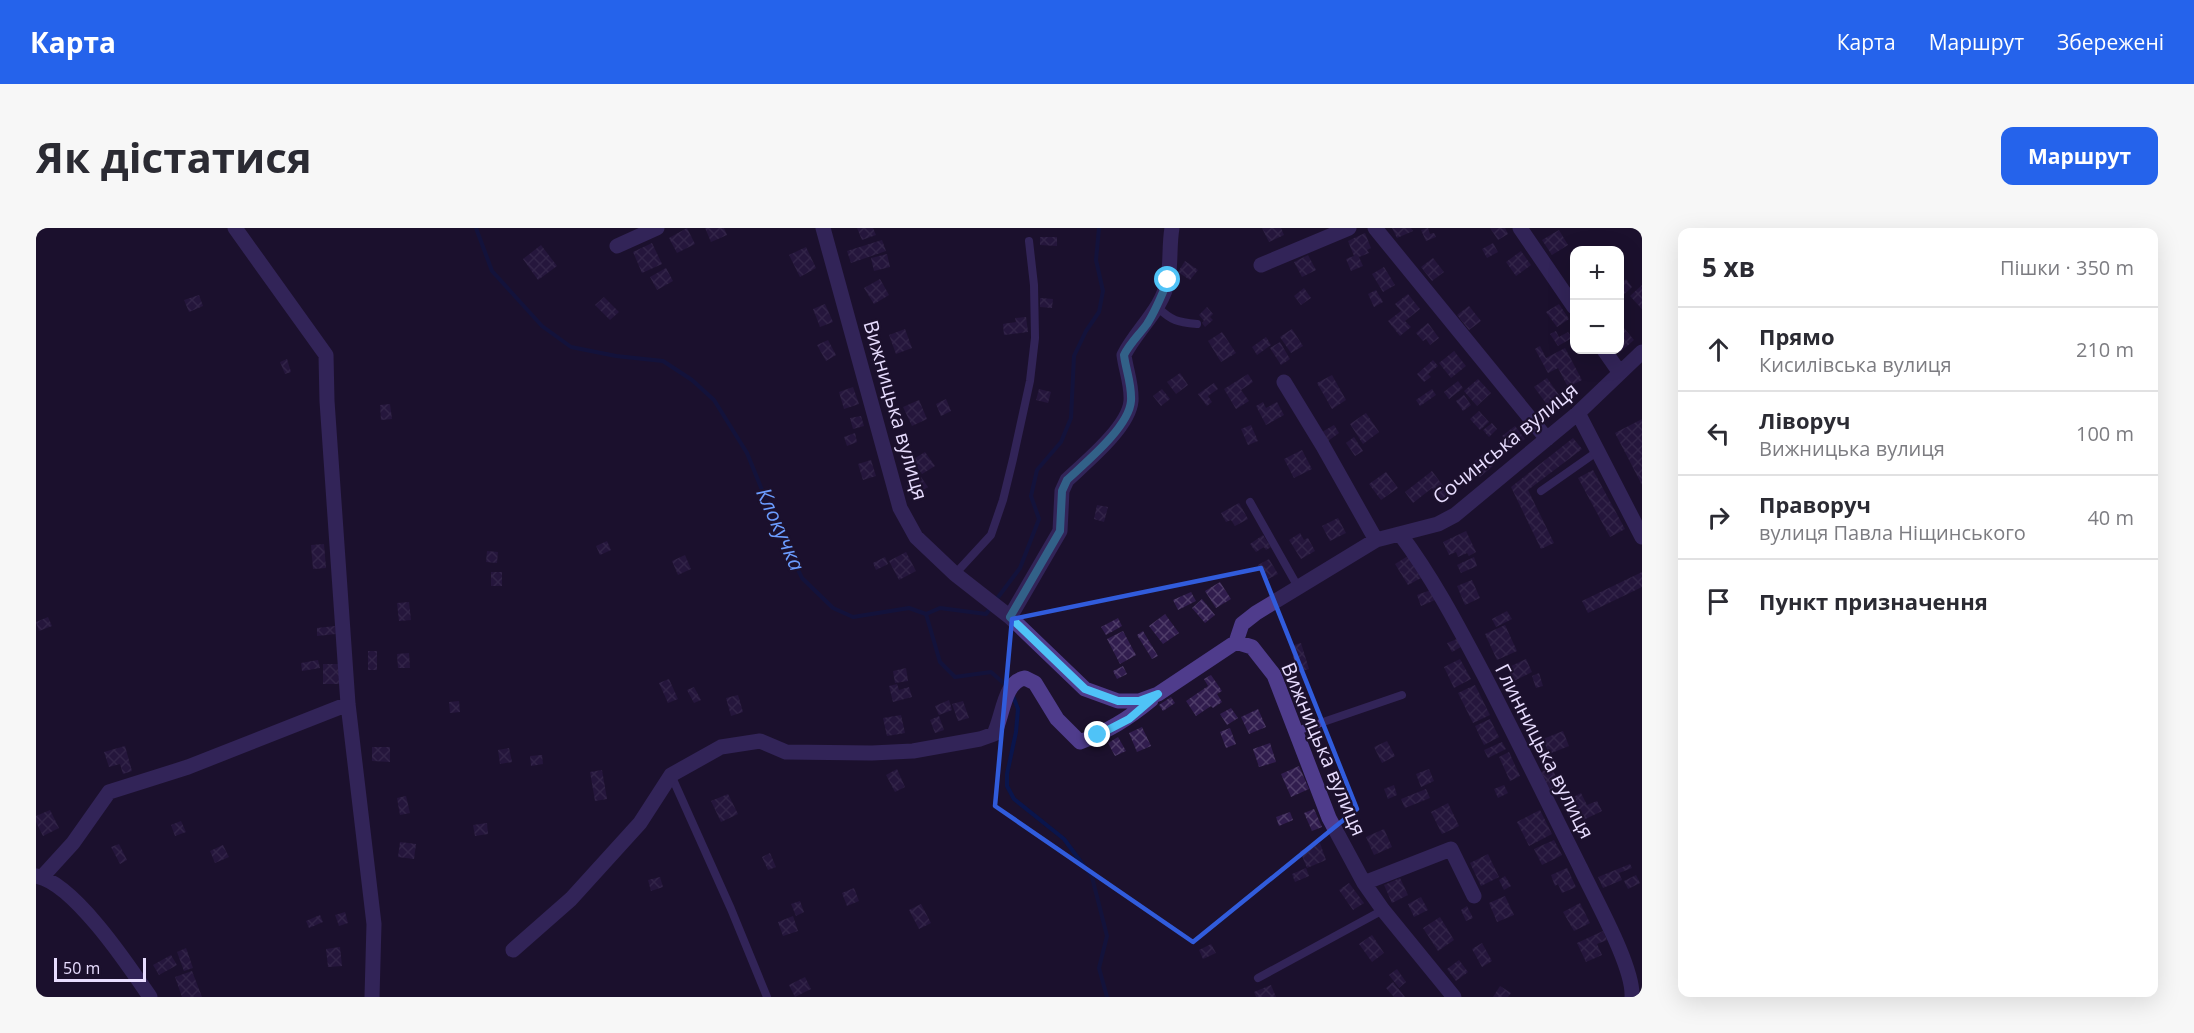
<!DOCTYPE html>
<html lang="uk">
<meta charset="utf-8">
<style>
body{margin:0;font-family:"Open Sans",sans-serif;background:#f7f7f7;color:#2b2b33}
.controls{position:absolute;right:18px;top:18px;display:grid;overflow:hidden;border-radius:12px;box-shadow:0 6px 24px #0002}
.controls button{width:54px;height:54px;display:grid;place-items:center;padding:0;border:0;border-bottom:2px solid #e1e1e2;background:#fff;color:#2b2b33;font:30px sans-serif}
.scale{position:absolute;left:18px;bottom:15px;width:92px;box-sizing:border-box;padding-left:6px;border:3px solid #e8ddff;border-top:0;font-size:16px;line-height:21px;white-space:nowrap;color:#e8ddff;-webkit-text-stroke:4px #1c112d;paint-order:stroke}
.stop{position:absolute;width:18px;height:18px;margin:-14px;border:4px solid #4fc3f7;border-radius:50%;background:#fff}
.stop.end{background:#4fc3f7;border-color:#fff;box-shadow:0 2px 6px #0008}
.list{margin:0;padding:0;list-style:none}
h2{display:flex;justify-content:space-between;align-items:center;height:78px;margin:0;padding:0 24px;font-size:26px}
h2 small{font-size:20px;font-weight:400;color:#7c7c81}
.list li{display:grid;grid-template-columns:39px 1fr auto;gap:18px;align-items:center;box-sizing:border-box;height:84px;padding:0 24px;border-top:2px solid #e1e1e2}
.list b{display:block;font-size:22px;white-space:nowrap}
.list p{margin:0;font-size:20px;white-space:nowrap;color:#7c7c81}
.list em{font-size:20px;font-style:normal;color:#7c7c81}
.icon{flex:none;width:33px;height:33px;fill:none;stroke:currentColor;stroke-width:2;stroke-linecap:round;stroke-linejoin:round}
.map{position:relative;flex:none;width:1606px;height:769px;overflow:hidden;border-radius:12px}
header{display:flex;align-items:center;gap:36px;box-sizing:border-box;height:84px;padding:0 30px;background:#2563eb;color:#fff}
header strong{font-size:28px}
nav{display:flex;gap:33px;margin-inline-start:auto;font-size:21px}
.intro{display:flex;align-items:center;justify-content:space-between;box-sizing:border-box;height:144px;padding:0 36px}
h1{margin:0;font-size:42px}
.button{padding:15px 27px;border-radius:12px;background:#2563eb;color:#fff;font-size:21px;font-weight:700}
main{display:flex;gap:36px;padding:0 36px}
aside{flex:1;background:#fff;border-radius:12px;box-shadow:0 6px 24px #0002}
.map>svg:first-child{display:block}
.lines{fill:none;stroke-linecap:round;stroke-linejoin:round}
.stream{stroke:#0a154c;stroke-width:4}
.building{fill:url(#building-cross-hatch)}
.service{stroke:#4f3c8c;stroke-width:8}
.minor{stroke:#4f3c8c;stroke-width:15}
.route{stroke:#4fc3f7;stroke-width:8}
.marked{fill:none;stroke:#315cdc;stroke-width:4.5;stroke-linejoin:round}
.labels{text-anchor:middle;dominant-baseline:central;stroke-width:4.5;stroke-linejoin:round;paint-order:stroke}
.street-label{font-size:20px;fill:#e8ddff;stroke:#1c112d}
.water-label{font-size:21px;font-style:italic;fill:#6b9cff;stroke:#1c112d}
</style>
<header>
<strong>Карта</strong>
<nav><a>Карта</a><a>Маршрут</a><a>Збережені</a></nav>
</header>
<div class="intro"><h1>Як дістатися</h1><a class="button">Маршрут</a></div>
<main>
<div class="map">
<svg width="1606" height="769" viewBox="0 0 1606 769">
<defs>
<pattern id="building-cross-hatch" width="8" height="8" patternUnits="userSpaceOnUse" patternTransform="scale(1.5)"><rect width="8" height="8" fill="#311d4e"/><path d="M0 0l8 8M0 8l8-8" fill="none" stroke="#4f3d69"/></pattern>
</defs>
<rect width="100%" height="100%" fill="#1c112d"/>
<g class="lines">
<!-- stream -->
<path class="stream" d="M440,0L456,43L506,98L535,119L580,128L627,133L656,152L678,172L711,225L739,294L766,350L797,380L817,389L873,380L890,386L904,434L919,449L955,444L972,459
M960,372L984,340L1003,291L995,268L1001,242L1025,214L1035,190L1038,128L1050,103L1063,84L1067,63L1060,32L1063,0
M890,386L904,380L950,386L956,378
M977,468L982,481L980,504L971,546V558L978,571L1028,611L1056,649L1071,708L1063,740L1071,769"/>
</g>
<!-- building -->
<path class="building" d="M651,0L659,16L641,25L633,10Z
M669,0H688L691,7L675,14Z
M821,0H837L840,7L826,12Z
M1226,0H1245L1248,7L1233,14Z
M1356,0H1375L1377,3L1361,10Z
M1392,0L1394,6L1398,5L1400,9L1390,13L1385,2Z
M1454,0H1469L1472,6L1462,12Z
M1523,2L1532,17L1516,27L1506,12Z
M1329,5L1335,20L1331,22L1333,25L1323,29L1327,38L1315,43L1310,31L1318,28L1312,13Z
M1004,9H1021V18L1004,17Z
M846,12L850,23L815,35L811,23Z
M616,15L626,36L606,45L597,24Z
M1457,15L1462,24L1451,30L1446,21Z
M505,17L521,38L502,52L487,31Z
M770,19L780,40L764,49L753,27Z
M1485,23L1495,37L1480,48L1470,34Z
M851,26L854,39L838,43L835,30Z
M1272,27L1280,42L1266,49L1258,34Z
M1397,30L1408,44L1396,53L1385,39Z
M1149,33L1162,42L1154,52L1142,44Z
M1348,39L1359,57L1347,64L1336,46Z
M630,40L637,53L621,62L614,49Z
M844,51L853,67L838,76L828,60Z
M1590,51L1596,59L1585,69L1584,57Z
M1606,57V81L1594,68Z
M1268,60L1275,70L1265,77L1258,68Z
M1340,62L1347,74L1338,79L1332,66Z
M1372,66L1384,81L1369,93L1375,99L1364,108L1352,93L1365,83L1359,76Z
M163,67L167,78L153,84L148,72Z
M568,69L583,84L574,92L559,77Z
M1004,70L1017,71L1016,80L1004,79Z
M789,76L797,94L784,99L777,81Z
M1523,76L1533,91L1521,99L1510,84Z
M1433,78L1445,93L1433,102L1421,87Z
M1171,79L1177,86L1174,89L1177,92L1169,99L1166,95L1168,93L1163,87Z
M990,89L992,104L968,107L967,96L980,94L979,90Z
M1392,95L1403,110L1394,117L1390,111L1387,113L1380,105Z
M1587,99L1598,112L1583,125L1581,122H1584V102Z
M869,101L876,120L860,126L853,107Z
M1256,101L1267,118L1255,125L1244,109Z
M1520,103L1523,109L1532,104L1536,110L1522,118L1514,106Z
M1186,104L1200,125L1185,134L1172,113Z
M1230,109L1235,117L1221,127L1216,119Z
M792,112L800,127L790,133L781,117Z
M1244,114L1254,131L1245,137L1234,120Z
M1504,118L1510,130L1529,120L1546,152L1532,159L1522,140L1512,145L1499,121Z
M1418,123L1430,138L1415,150L1403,135Z
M251,131L255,144L249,146L244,134Z
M1397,132L1402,138L1392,146L1395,149L1388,154L1381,146Z
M1144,145L1152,157L1140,166L1131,154Z
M1212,146L1217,154L1205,162L1213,173L1200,181L1188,161Z
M1296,147L1310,172L1296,181L1281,155Z
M1511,150L1525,170L1512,178L1498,159Z
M1442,151L1455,165L1441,178L1428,163Z
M1422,153L1427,160L1413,171L1408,164Z
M1178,155L1182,161L1172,168L1176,174L1171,178L1162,166Z
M817,159L823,176L808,181L803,164Z
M1003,161L1015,164L1012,175L1000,172Z
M1126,161L1134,171L1125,178L1117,168Z
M1396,161L1400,167L1384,178L1380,172Z
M1428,167L1435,177L1427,183L1420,173Z
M910,171L915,183L905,188L900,176Z
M883,172L891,191L876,198L867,179Z
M1227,174L1230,180L1241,174L1248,187L1230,197L1220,178Z
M354,176L356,191L345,192L344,177Z
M1443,183L1453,194L1444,202L1434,191Z
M1330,185L1343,204L1327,216L1314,196Z
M825,188L828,198L817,201L814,190Z
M1606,191V257L1579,205Z
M1456,195L1461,201L1453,209L1447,202Z
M1215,197L1222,213L1212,217L1205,201Z
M1298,197L1303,205L1292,213L1286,204Z
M1479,198L1489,211L1476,221L1466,208Z
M819,205L821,214L811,218L808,209Z
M1318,209L1327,223L1319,228L1310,215Z
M1537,210L1546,221L1492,262L1518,315L1505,321L1475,259Z
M1266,222L1276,241L1258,250L1248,231Z
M889,224L899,238L886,246L876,232Z
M1447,226L1457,238L1444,249L1434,237Z
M835,232L840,248L827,252L822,236Z
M1557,242L1589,301L1574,309L1542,250Z
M1396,243L1416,270L1408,275L1396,260L1377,275L1369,264Z
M1350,244L1362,260L1345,272L1333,256Z
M885,249L892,259L878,268L871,258Z
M1203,275L1212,291L1199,298L1195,292L1190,294L1185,285Z
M1061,277L1072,279L1068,294L1058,291Z
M1302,290L1310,305L1294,313L1286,298Z
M1430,303L1440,324L1433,328L1431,325L1422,329L1420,324L1413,327L1407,314Z
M1264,305L1268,312L1272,310L1279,323L1265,331L1253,312Z
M1227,307L1235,319L1230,322L1228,319L1220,324L1214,316Z
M571,313L575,322L564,327L560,318Z
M288,316L290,340L277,341L275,317Z
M451,323L462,324L461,335L450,334Z
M870,324L880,343L863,352L853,333Z
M649,327L655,341L642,347L636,333Z
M1372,328L1385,350L1372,357L1359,336Z
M849,329L852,336L840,342L837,335Z
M1438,329L1441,338L1425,345L1421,337Z
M1233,331L1242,346L1230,352L1222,337Z
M455,344H466V358H455Z
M1606,344V359L1552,385L1546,373Z
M1436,352L1444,370L1429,377L1421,358Z
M1184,354L1195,371L1180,380L1169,363Z
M1395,362L1399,372L1385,378L1381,367Z
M1155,364L1160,373L1142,382L1137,372Z
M1166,371L1179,387L1169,395L1156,380Z
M373,374L375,392L363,393L361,375Z
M1471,383L1476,391L1460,399L1456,391Z
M1129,386L1143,405L1127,416L1113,398Z
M12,389L16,398L3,403L0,394Z
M1082,390L1086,398L1070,407L1065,399Z
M1469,397L1481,423L1461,432L1449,406Z
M299,398L300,406L281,408V400Z
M1087,403L1100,427L1084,436L1071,411Z
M1107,403L1122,428L1116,431L1101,407Z
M1421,411L1425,419L1416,424L1411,415Z
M1265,415L1273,441L1262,444L1254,418Z
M332,423H341V442H332Z
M373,425L374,440H362L361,426Z
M1424,431L1435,451L1418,460L1408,439Z
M1490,431L1496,444L1478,453L1471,440Z
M282,432L284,440L266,443L265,435Z
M287,436H305V456H287Z
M1087,438L1091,446L1081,451L1077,443Z
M870,440L872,453L859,455L857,443Z
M1503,445L1507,458L1500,460L1496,448Z
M1175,447L1186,463L1181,466L1186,474L1177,480L1175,478L1160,488L1150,473L1172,458L1168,451Z
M633,451L642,471L632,475L623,455Z
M861,456L863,462L873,459L876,469L857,474L853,458Z
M1439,457L1454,487L1437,495L1422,465Z
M658,459L665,472L658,475L651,462Z
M702,467L707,484L695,488L690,470Z
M1135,469L1139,475L1127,483L1123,477Z
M913,472L916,482L903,487L899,478Z
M423,473L424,484L414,485L413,474Z
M927,473L933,490L922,493L916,476Z
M1195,480L1202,490L1191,497L1184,486Z
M1222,481L1230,499L1213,506L1205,489Z
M865,487L869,505L851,508L847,490Z
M903,488L908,502L899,505L894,492Z
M1454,491L1463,509L1448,517L1439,498Z
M1106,499L1115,518L1101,524L1093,505Z
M1194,500L1200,516L1190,520L1184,504Z
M1527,503L1533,518L1513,526L1507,511Z
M1082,509L1090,523L1079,528L1072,515Z
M1351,513L1359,528L1346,535L1338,519Z
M1466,514L1470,521L1452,530L1448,522Z
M1234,515L1240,534L1223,539L1217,521Z
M89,518L96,543L87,546L84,536L73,539L68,524Z
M336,519H354V534L336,533Z
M473,520L476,534L464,536L462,522Z
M1473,524L1484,548L1474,553L1463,529Z
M506,527L507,536L495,538L494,528Z
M1263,538L1273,561L1255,569L1245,546Z
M1515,539L1524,556L1514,562L1505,544Z
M861,541L869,559L859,564L850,547Z
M1393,541L1398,553L1385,559L1380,546Z
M566,542L571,571L559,573L554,544Z
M1358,557L1361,567L1352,571L1348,561Z
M1468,557L1472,565L1462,570L1458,561Z
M1390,561L1394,570L1369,580L1365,571Z
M1545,565L1551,577L1561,573L1566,583L1537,597L1526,575Z
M692,566L702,586L685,594L675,573Z
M370,568L374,585L364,587L361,570Z
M1412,575L1423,598L1406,606L1395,584Z
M1278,581L1286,599L1276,603L1268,585Z
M14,582L23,600L7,608L0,594V588Z
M1504,582L1516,606L1493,618L1481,594Z
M1254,584L1257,592L1243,598L1240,589Z
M145,593L150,604L139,608L135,597Z
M451,595L452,606L439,608L437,597Z
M1348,601L1356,619L1338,627L1330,609Z
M1518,612L1526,627L1506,637L1498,621Z
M364,614L380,616L378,631L362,629Z
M1284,615L1290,632L1271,640L1264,623Z
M83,616L91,632L84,636L75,619Z
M187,617L193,629L179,635L174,623Z
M734,625L740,639L732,642L726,629Z
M1452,626L1463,649L1445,658L1434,635Z
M1594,636L1596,640L1583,645L1586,652L1567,660L1562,649Z
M1270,640L1273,648L1259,654L1256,646Z
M1531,640L1540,659L1526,665L1522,656L1519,658L1515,647Z
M1600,647L1604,655L1592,661L1588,653Z
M1469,648L1475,658L1468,662L1463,652Z
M624,649L627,659L615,663L612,652Z
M1364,650L1372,667L1356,675L1348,657Z
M1313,655L1328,675L1317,682L1303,662Z
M818,660L823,673L811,678L806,665Z
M1469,668L1478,687L1461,694L1453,675Z
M1385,669L1392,682L1378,689L1372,676Z
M764,673L768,684L760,688L755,676Z
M1544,675L1554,695L1538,703L1527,684Z
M885,676L895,695L883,701L873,682Z
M1431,678L1437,690L1430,693L1425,682Z
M309,684L312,695L303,698L299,687Z
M284,687L287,694L273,700L270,693Z
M757,688L762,703L747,708L742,694Z
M1404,689L1418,712L1402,723L1387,700Z
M1567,703L1571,712L1561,716L1566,727L1550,734L1541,715Z
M1336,707L1348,725L1336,734L1323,716Z
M1446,715L1456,733L1446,739L1436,721Z
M1175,716L1180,725L1167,731L1163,722Z
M304,719L306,738L292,739L290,721Z
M150,720L157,740L148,743L141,724Z
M135,727L141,737L123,747L117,737Z
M1423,732L1432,744L1420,753L1411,741Z
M1361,741L1370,754L1363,760L1353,747Z
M156,743L166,769H146L139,749Z
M769,749L775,761L759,769L753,757Z
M1357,754L1369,769H1358L1350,760Z
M1235,757L1240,769H1220L1218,764Z
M1464,758L1475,765L1472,769H1457Z"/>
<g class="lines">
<!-- service -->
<path class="service" d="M1121,79C1136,93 1141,94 1161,96
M1505,263L1562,223
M1214,274L1262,359
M919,346L955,307L967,272L977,231L994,153L999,110L998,57L993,13
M1261,503L1366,467
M635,547L695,681L731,769
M1222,750L1347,682"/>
<!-- minor -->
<path class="minor" d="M199,0L290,127L291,173L312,476L338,696L336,769
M787,0L864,280L880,309L919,346L974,389L1049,461L1082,473H1103L1122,466L1200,414L1216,419L1238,447L1293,590L1328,655L1347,682L1418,769
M1339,0L1511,211
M1484,0L1538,79
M581,18L621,0
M1225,37L1313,0
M1568,122L1584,145
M1248,154L1287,218L1340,312
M1542,185L1606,309
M1364,306C1397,350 1422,398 1448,447C1481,511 1512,575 1544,639C1558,669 1598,739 1596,769
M974,389L1024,303L1026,263L1031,252C1050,234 1093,199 1095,173C1096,156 1090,143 1088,127C1101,101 1127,81 1132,51C1135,34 1133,17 1136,0
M1200,414L1206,396L1220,385L1340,312L1402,296L1419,287L1542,185L1606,124
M0,648C37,654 93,738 114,769
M6,649L37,615L73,564L152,539L312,476
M1328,655L1415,621L1438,668
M477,722L535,671L604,595L635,547L685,519L724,513L750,524L836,525L877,523L944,511L958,506C967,488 968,453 989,450L999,455L1021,491L1044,514C1072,503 1092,491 1115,472"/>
</g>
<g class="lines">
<!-- route -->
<path class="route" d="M1062,507L1093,491L1122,466L1103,473H1082L1049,461L974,389L1024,303L1026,263L1031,252C1050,234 1093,199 1095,173C1096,156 1090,143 1088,127C1094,115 1103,107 1111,96C1120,82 1126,67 1132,52"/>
</g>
<!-- marked area -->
<path d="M0 0H1606V769H0ZM1225,340L1321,581L1157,714L959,578L976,391Z" fill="#1c112d" fill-opacity=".55" fill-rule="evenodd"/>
<path class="marked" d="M1225,340L1321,581L1157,714L959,578L976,391Z"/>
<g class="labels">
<!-- street labels -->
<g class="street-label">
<text transform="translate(860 182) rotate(74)">Вижницька вулиця</text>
<text transform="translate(1469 215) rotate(-39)">Сочинська вулиця</text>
<text transform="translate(1288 521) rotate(67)">Вижницька вулиця</text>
<text transform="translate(1509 523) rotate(63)">Глинницька вулиця</text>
</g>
<!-- water labels -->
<g class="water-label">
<text transform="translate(745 301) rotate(66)">Клокучка</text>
</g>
</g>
</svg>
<div class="controls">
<button>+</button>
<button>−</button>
</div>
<div class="scale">50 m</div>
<div class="stop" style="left:1132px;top:52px"></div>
<div class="stop end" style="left:1062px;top:507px"></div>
</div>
<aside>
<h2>5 хв<small>Пішки · 350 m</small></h2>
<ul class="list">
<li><svg class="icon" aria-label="ahead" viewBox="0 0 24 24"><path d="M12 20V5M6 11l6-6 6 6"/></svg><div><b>Прямо</b><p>Кисилівська вулиця</p></div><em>210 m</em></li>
<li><svg class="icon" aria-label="left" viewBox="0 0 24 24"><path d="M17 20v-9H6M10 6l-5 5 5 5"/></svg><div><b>Ліворуч</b><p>Вижницька вулиця</p></div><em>100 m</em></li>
<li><svg class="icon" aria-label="right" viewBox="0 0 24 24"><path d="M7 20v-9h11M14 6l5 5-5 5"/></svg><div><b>Праворуч</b><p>вулиця Павла Ніщинського</p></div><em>40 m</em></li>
<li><svg class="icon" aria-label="arrive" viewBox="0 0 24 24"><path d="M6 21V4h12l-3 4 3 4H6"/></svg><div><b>Пункт призначення</b></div></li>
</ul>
</aside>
</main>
